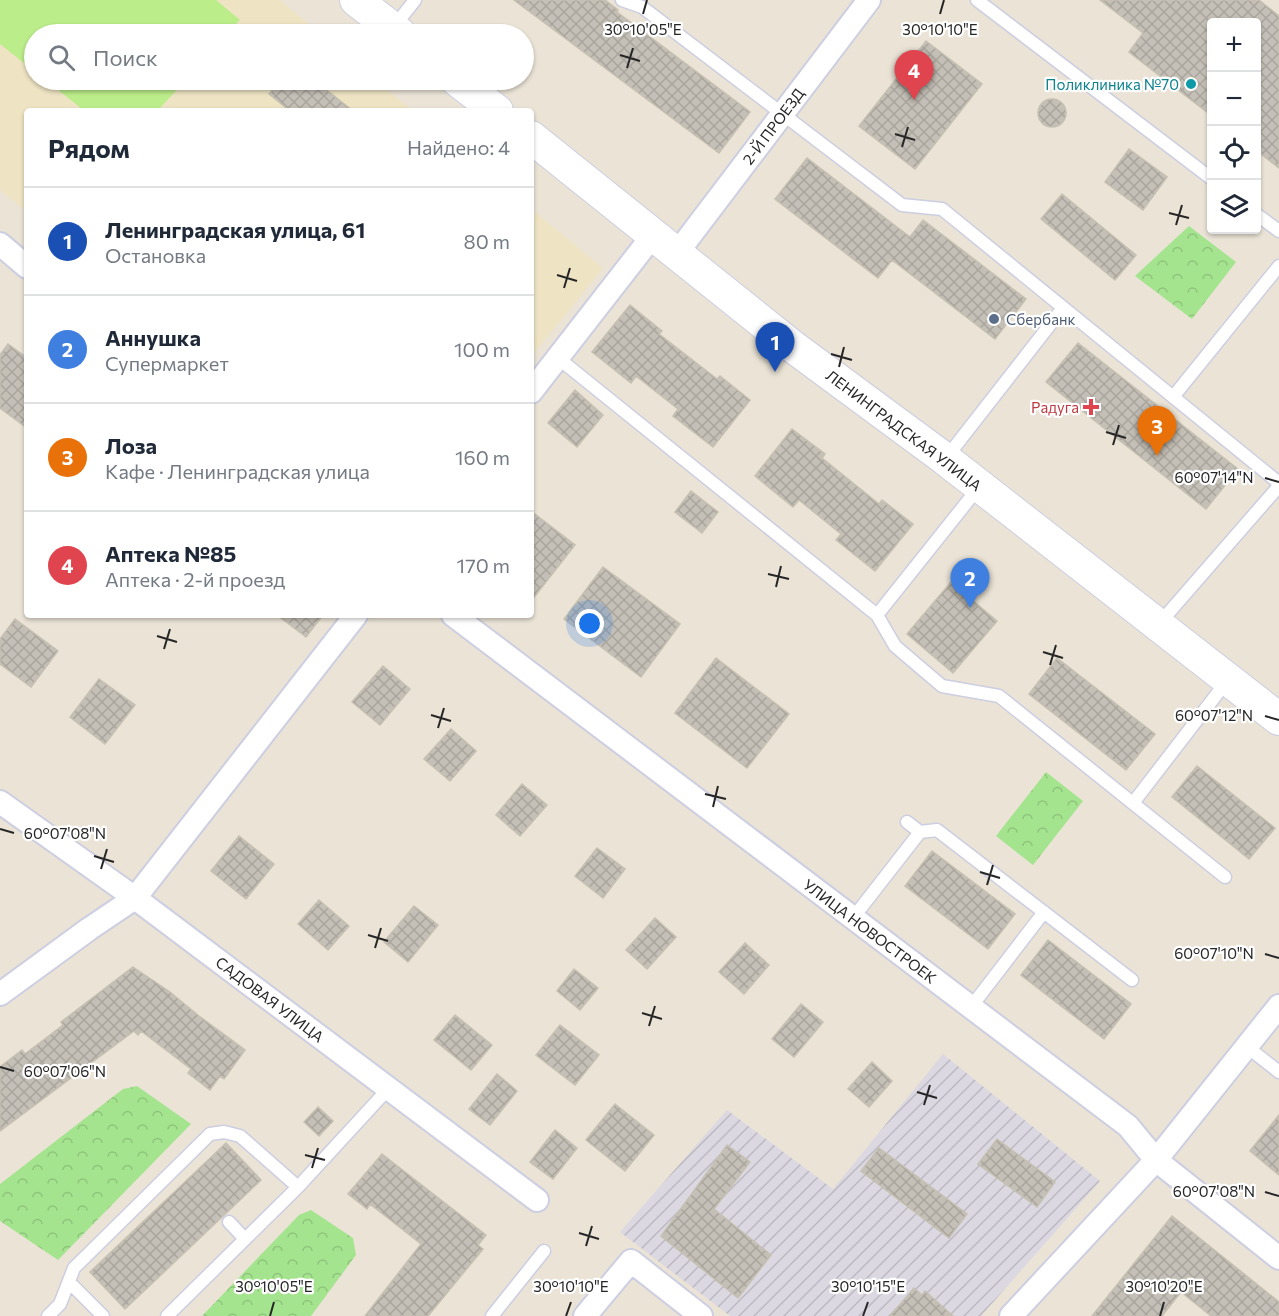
<!DOCTYPE html>
<html lang="ru">
<meta charset="utf-8">
<style>
body{margin:0;font-family:Commissioner,sans-serif;background:#f6f6f7;color:#1f2937}
.controls{position:absolute;right:18px;top:18px;display:grid;overflow:hidden;border-radius:6px;box-shadow:0 2px 4px #0004}
.controls button{width:54px;height:54px;display:grid;place-items:center;padding:0;border:0;border-bottom:2px solid #e0e1e3;background:#fff;color:#1f2937;font:30px sans-serif}
.you{position:absolute;left:590px;top:624px;width:21px;height:21px;margin:-15px;border:4px solid #fff;border-radius:50%;background:#1a73e8;box-shadow:0 0 0 9px #1a73e833}
.badge{display:grid;place-items:center;width:39px;height:39px;border-radius:50%;background:#2f45ff;color:#fff;font-size:20px;font-weight:700}
.pin{position:absolute;translate:-50% -50px;filter:drop-shadow(0 2px 3px #0008)}
.pin::after{content:'';position:absolute;top:32px;width:21px;height:18px;background:inherit;clip-path:polygon(0 0,100% 0,50% 100%)}
.list{margin:0;padding:0;list-style:none}
h2{display:flex;justify-content:space-between;align-items:center;height:78px;margin:0;padding:0 24px;font-size:26px}
h2 small{font-size:20px;font-weight:400;color:#747a83}
.list li{display:grid;grid-template-columns:39px 1fr auto;gap:18px;align-items:center;box-sizing:border-box;height:108px;padding:0 24px;border-top:2px solid #e0e1e3}
.list b{display:block;font-size:22px;white-space:nowrap}
.list p{margin:0;font-size:20px;white-space:nowrap;color:#747a83}
.list em{font-size:20px;font-style:normal;color:#747a83}
.icon{flex:none;width:33px;height:33px;fill:none;stroke:currentColor;stroke-width:2;stroke-linecap:round;stroke-linejoin:round}
.map{position:relative;flex:none;width:1279px;height:1316px;overflow:hidden}
.search{position:absolute;background:#fff;box-shadow:0 2px 4px #0004;left:24px;top:24px;width:510px;height:66px;display:flex;align-items:center;gap:15px;box-sizing:border-box;padding:0 21px;border-radius:33px;color:#747a83;font-size:22px}
.panel{position:absolute;background:#fff;box-shadow:0 2px 4px #0004;left:24px;top:108px;width:510px;height:510px;border-radius:6px}
.map>svg:first-child{display:block}
.industrial{fill:url(#industrial-furrows)}
.education{fill:#eee4c4}
.forest{fill:url(#forest-crowns)}
.pitch{fill:#bbed8a}
.building{fill:url(#building-cross-hatch);stroke:#c5c0b1;stroke-width:1.5}
.lines{fill:none;stroke-linecap:round;stroke-linejoin:round}
.lane-casing{stroke:#cccee1;stroke-width:15}
.street-casing{stroke:#cccee1;stroke-width:26}
.secondary-casing{stroke:#cccee1;stroke-width:34}
.lane{stroke:#fff;stroke-width:12}
.street{stroke:#fff;stroke-width:22}
.secondary{stroke:#fff;stroke-width:32}
.ticks{fill:none;stroke:#262626;stroke-width:2}
.culture-dot{fill:#0f9aa8;stroke:#fff;stroke-width:2}
.service-dot{fill:#5c6f8a;stroke:#fff;stroke-width:2}
.health-dot{fill:#e0444e;stroke:#fff;stroke-width:2}
.labels{text-anchor:middle;dominant-baseline:central;stroke-width:4.5;stroke-linejoin:round;paint-order:stroke}
.culture-label{font-size:15px;fill:#0d838f;stroke:#fff;text-anchor:end}
.street-label{font-size:15px;fill:#262626;stroke:#fff}
.service-label{font-size:15px;fill:#4e5e75;stroke:#fff;text-anchor:start}
.health-label{font-size:15px;fill:#be3a42;stroke:#fff;text-anchor:end}
.ticks-label{font-size:15px;text-anchor:middle;fill:#262626;stroke:#fff;stroke-width:4.5;stroke-linejoin:round;paint-order:stroke}
</style>
<div class="map">
<svg width="1279" height="1316" viewBox="0 0 1279 1316">
<defs>
<pattern id="industrial-furrows" width="10" height="10" patternUnits="userSpaceOnUse" patternTransform="scale(1.5)"><rect width="10" height="10" fill="#dcd8e2"/><path d="M-1 1l2-2M0 10L10 0M9 11l2-2" fill="none" stroke="#bdb9c2"/></pattern>
<pattern id="forest-crowns" width="20" height="18" patternUnits="userSpaceOnUse" patternTransform="scale(1.5)"><rect width="20" height="18" fill="#a5e48f"/><path d="M2 6a3 3 0 1 1 6 0M12 15a3 3 0 1 1 6 0" fill="none" stroke="#8ec37b"/></pattern>
<pattern id="building-cross-hatch" width="8" height="8" patternUnits="userSpaceOnUse" patternTransform="scale(1.5)"><rect width="8" height="8" fill="#c5c0b7"/><path d="M0 0l8 8M0 8l8-8" fill="none" stroke="#a9a59d"/></pattern>
</defs>
<rect width="100%" height="100%" fill="#eae3d6"/>
<!-- industrial -->
<path class="industrial" d="M943,1054L1100,1181L981,1316H730L620,1232L727,1110L833,1189Z"/>
<!-- education -->
<path class="education" d="M0,0H280L321,34H34V80H375L413,111H27V212L0,190Z
M531,209L603,268L531,357Z"/>
<!-- forest -->
<path class="forest" d="M1189,226L1236,262L1192,319L1135,276Z
M1046,772L1083,801L1033,865L996,836Z
M137,1086L191,1124L58,1260L0,1221V1184L123,1089Z
M311,1210L353,1238L356,1255L311,1316H202L299,1215Z"/>
<!-- pitch -->
<path class="pitch" d="M0,0H216L240,20L226,34H34V71L0,44Z
M45,80H186L157,111H85Z"/>
<!-- building -->
<path class="building" d="M514,0H605L618,10L617,12L750,112L719,153Z
M1100,0H1259L1279,16V168L1257,151V22H1212V116L1129,52L1143,33Z
M926,41L982,84L915,169L859,126Z
M281,80H314L353,111H290L269,94Z
M1038 113a14 14 0 1 1 28 0a14 14 0 1 1-28 0Z
M1129,149L1167,177L1143,210L1105,182Z
M807,158L910,237L923,220L1026,299L995,339L892,260L878,278L775,199Z
M1062,194L1136,255L1115,280L1041,219Z
M630,305L662,331L659,334L717,379L720,376L750,400L713,447L673,416L678,409L636,376L631,383L592,352Z
M1078,343L1238,469L1206,509L1046,382Z
M8,344L27,358V428L0,408V355Z
M575,390L603,415L577,447L548,423Z
M792,429L825,454L822,458L879,504L882,500L913,524L875,571L836,540L841,534L799,500L793,507L755,476Z
M691,491L718,512L702,533L675,512Z
M531,511L575,545L531,601Z
M603,567L680,624L641,677L564,619Z
M951,582L997,621L953,673L907,634Z
M277,615H323L306,637Z
M15,619L58,651L31,687L0,664V639Z
M716,658L789,714L747,768L675,713Z
M1057,658L1155,734L1126,770L1029,694Z
M383,666L410,689L380,725L352,702Z
M99,679L135,705L105,744L70,717Z
M451,729L476,751L450,781L424,759Z
M1197,766L1275,828L1249,859L1172,797Z
M522,784L547,805L520,836L496,815Z
M239,836L274,864L246,899L211,871Z
M597,848L625,869L603,898L575,876Z
M932,851L1015,914L988,949L905,886Z
M319,900L349,926L328,950L298,924Z
M414,906L438,925L408,962L384,942Z
M655,918L676,937L647,969L626,950Z
M1048,940L1131,1004L1104,1039L1021,975Z
M745,943L769,965L744,994L719,972Z
M133,967L170,992L199,1016L245,1050L224,1079L220,1076L210,1090L188,1073L191,1069L141,1031L138,1035L134,1031L0,1131V1067L22,1050L25,1054L63,1025L61,1022Z
M574,969L598,988L580,1010L557,991Z
M801,1004L823,1022L794,1057L772,1039Z
M455,1015L492,1045L471,1070L434,1040Z
M560,1025L599,1055L575,1085L536,1055Z
M872,1062L892,1081L869,1107L848,1089Z
M497,1074L517,1091L490,1125L469,1109Z
M615,1104L654,1135L625,1171L586,1140Z
M318,1107L333,1121L319,1136L304,1122Z
M1279,1115V1175L1250,1151Z
M555,1130L577,1148L553,1179L530,1162Z
M997,1139L1055,1182L1037,1207L978,1164Z
M226,1143L261,1180L125,1309L90,1272Z
M727,1145L750,1162L714,1209L771,1255L738,1298L661,1236Z
M879,1148L967,1214L949,1238L861,1171Z
M382,1154L486,1235L478,1245L483,1249L428,1316H365L421,1244L370,1204L367,1209L348,1194Z
M1172,1216L1279,1302V1316H1211L1181,1292L1162,1316H1092Z
M914,1288L922,1295L925,1291L953,1316H890Z"/>
<g class="lines">
<defs>
<path id="lane" d="M622,0L642,7L902,205L942,209L1279,483
M977,0L1212,179
M393,28L415,0
M1256,214L1279,231
M558,358L877,615L895,646L942,686L999,696L1225,877
M1173,397L1279,266
M946,458L1063,308
M877,615L979,487
M1158,625L1279,486
M1133,803L1227,681
M907,822L920,832L937,830L1132,980
M853,918L920,832
M971,1007L1044,912
M1246,1046L1279,1072
M229,1222L245,1239
M69,1282L103,1316
M48,1316L60,1304L74,1268L210,1134L224,1132L240,1136L298,1187L389,1088
M167,1316L298,1187
M492,1316L544,1251"/>
<path id="street" d="M0,244L27,267
M677,253L869,0
M531,392L654,234
M453,615L1128,1126L1156,1160L1279,1258
M0,802L135,898L537,1200
M0,994L89,929L135,898L356,615
M585,1316L631,1261L701,1316
M1011,1316L1156,1160L1279,1006"/>
<path id="secondary" d="M356,0L400,34
M457,80L497,111
M531,137L792,346L945,459L1279,719"/>
</defs>
<!-- lane casing -->
<use href="#lane" class="lane-casing"/>
<!-- street casing -->
<use href="#street" class="street-casing"/>
<!-- secondary casing -->
<use href="#secondary" class="secondary-casing"/>
<!-- lane -->
<use href="#lane" class="lane"/>
<!-- street -->
<use href="#street" class="street"/>
<!-- secondary -->
<use href="#secondary" class="secondary"/>
</g>
<!-- ticks -->
<path class="ticks" d="M643,14L647,0M940,14L944,0M620,55L640,61M627,68L633,48M895,134L915,140M902,147L908,127M1169,213L1189,218M1176,225L1182,205M557,275L577,281M564,288L570,268M831,354L852,360M839,367L844,347M1106,432L1126,438M1113,445L1119,425M1265,478L1279,482M768,574L789,579M776,587L781,566M157,636L177,642M164,649L170,629M1043,652L1063,658M1050,665L1056,645M431,715L451,721M1265,716L1279,720M438,728L444,708M705,794L726,799M713,807L718,786M0,829L14,833M94,856L114,862M101,869L107,849M980,872L1000,878M987,885L993,865M368,935L388,941M375,948L381,928M1265,954L1279,958M642,1013L662,1019M649,1026L655,1006M0,1067L14,1071M917,1092L937,1098M924,1105L930,1085M305,1155L325,1160M312,1168L318,1148M1265,1192L1279,1196M579,1233L599,1239M586,1246L592,1226M270,1316L274,1302M566,1316L571,1302M863,1316L868,1302M1160,1316L1164,1302"/>
<!-- markers -->
<circle class="culture-dot" cx="1191" cy="84" r="6"/>
<circle class="service-dot" cx="994" cy="319" r="6"/>
<path class="health-dot" d="M1088 398h6v6h6v6h-6v6h-6v-6h-6v-6h6z"/>
<g class="labels">
<!-- culture labels -->
<g class="culture-label">
<text x="1179" y="84">Поликлиника №70</text>
</g>
<!-- street labels -->
<g class="street-label">
<text transform="translate(773 126) rotate(-53)">2-Й ПРОЕЗД</text>
<text transform="translate(904 430) rotate(37)">ЛЕНИНГРАДСКАЯ УЛИЦА</text>
<text transform="translate(870 931) rotate(37)">УЛИЦА НОВОСТРОЕК</text>
<text transform="translate(270 999) rotate(37)">САДОВАЯ УЛИЦА</text>
</g>
<!-- service labels -->
<g class="service-label">
<text x="1006" y="319">Сбербанк</text>
</g>
<!-- health labels -->
<g class="health-label">
<text x="1079" y="407">Радуга</text>
</g>
</g>
<g class="ticks-label">
<text x="643" y="35">30°10'05"E</text>
<text x="940" y="35">30°10'10"E</text>
<text x="1214" y="483">60°07'14"N</text>
<text x="1214" y="721">60°07'12"N</text>
<text x="65" y="839">60°07'08"N</text>
<text x="1214" y="959">60°07'10"N</text>
<text x="65" y="1077">60°07'06"N</text>
<text x="1214" y="1197">60°07'08"N</text>
<text x="274" y="1292">30°10'05"E</text>
<text x="571" y="1292">30°10'10"E</text>
<text x="868" y="1292">30°10'15"E</text>
<text x="1164" y="1292">30°10'20"E</text>
</g>
</svg>
<div class="controls">
<button>+</button>
<button>−</button>
<button><svg class="icon" aria-label="locate" viewBox="0 0 24 24"><circle cx="12" cy="12" r="6"/><path d="M12 2v4M12 18v4M2 12h4M18 12h4"/></svg></button>
<button><svg class="icon" aria-label="layers" viewBox="0 0 24 24"><path d="M12 4l9 5-9 5-9-5zM3 14l9 5 9-5"/></svg></button>
</div>
<div class="you"></div>
<div class="pin badge" style="left:775px;top:372px;background:#1a4fb4">1</div>
<div class="pin badge" style="left:970px;top:608px;background:#3f7fe0">2</div>
<div class="pin badge" style="left:1157px;top:456px;background:#e8710a">3</div>
<div class="pin badge" style="left:914px;top:100px;background:#e0444e">4</div>
<div class="search"><svg class="icon" aria-label="search" viewBox="0 0 24 24"><circle cx="10" cy="10" r="6"/><path d="M15 15l6 6"/></svg>Поиск</div>
<section class="panel">
<h2>Рядом<small>Найдено: 4</small></h2>
<ul class="list">
<li><span class="badge" style="background:#1a4fb4">1</span><div><b>Ленинградская улица, 61</b><p>Остановка</p></div><em>80 m</em></li>
<li><span class="badge" style="background:#3f7fe0">2</span><div><b>Аннушка</b><p>Супермаркет</p></div><em>100 m</em></li>
<li><span class="badge" style="background:#e8710a">3</span><div><b>Лоза</b><p>Кафе · Ленинградская улица</p></div><em>160 m</em></li>
<li><span class="badge" style="background:#e0444e">4</span><div><b>Аптека №85</b><p>Аптека · 2-й проезд</p></div><em>170 m</em></li>
</ul>
</section>
</div>
